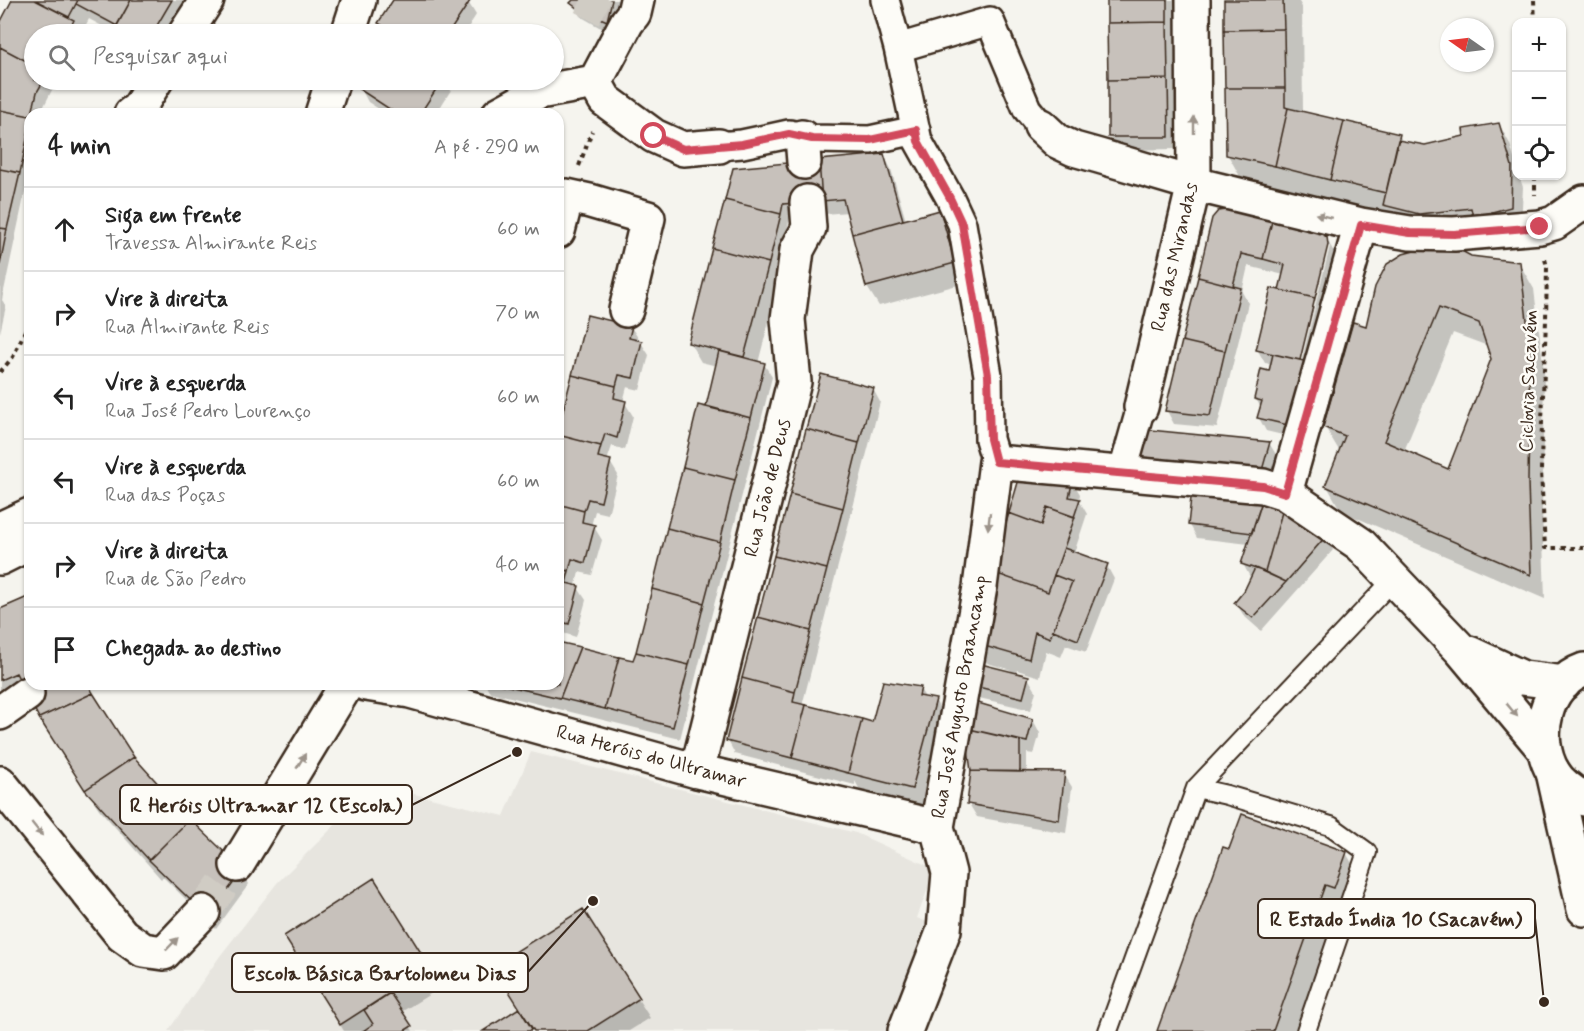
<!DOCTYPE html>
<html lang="pt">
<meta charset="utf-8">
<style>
body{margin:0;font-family:Mynerve,sans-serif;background:#f6f6f6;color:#222}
.controls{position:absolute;right:18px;top:18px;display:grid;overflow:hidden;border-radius:12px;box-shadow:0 2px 4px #0004}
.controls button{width:54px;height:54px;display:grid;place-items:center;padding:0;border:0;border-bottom:2px solid #e0e0e0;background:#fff;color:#222;font:30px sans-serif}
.compass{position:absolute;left:1440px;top:18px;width:54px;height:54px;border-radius:50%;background:#fff;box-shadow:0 2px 4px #0004;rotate:284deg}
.stop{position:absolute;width:18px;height:18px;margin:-14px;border:4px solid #d1495b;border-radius:50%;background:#fff}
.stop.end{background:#d1495b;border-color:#fff;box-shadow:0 2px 6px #0008}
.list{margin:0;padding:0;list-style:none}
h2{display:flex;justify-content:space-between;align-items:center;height:78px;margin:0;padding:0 24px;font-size:26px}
h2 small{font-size:20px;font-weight:400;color:#767676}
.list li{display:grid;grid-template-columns:39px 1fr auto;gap:18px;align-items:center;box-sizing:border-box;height:84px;padding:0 24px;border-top:2px solid #e0e0e0}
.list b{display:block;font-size:22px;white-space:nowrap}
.list p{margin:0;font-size:20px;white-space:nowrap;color:#767676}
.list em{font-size:20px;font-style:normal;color:#767676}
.icon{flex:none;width:33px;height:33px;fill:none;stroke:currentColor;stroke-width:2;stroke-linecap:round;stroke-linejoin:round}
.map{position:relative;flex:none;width:1584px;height:1031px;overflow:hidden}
.search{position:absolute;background:#fff;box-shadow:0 2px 4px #0004;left:24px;top:24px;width:540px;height:66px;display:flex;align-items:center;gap:15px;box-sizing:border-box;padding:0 21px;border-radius:33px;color:#767676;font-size:22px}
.panel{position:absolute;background:#fff;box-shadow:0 2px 4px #0004;left:24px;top:108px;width:540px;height:582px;border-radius:18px}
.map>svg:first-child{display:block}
.built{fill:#e7e5df}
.shadow{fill:#0003;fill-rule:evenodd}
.building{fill:#c7c1bb;stroke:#3b2a1e;stroke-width:1.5;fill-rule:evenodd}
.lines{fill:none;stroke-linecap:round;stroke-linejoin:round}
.pedestrian-tunnel{stroke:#d0ccc4;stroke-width:27;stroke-dasharray:27 14;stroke-linecap:butt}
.minor-tunnel{stroke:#d0ccc4;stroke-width:33;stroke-dasharray:33 16;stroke-linecap:butt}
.service-casing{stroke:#3b2a1e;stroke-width:22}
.pedestrian-casing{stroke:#3b2a1e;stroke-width:32}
.minor-casing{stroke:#3b2a1e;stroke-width:38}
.primary-casing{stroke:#3b2a1e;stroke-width:38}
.path{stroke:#3b2a1e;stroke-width:4;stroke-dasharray:4.5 4.5;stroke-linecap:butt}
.service{stroke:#fdfcf7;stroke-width:18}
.pedestrian{stroke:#fdfcf7;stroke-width:27}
.minor{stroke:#fdfcf7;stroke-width:33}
.primary{stroke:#fdfcf7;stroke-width:33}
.oneway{fill:#9c938a}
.route{stroke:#d1495b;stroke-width:8}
.labels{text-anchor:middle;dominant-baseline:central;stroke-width:5;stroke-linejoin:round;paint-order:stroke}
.street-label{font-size:20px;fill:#3b2a1e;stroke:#fdfcf7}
.leader{fill:none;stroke:#3b2a1e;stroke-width:2}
.callout-dot{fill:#3b2a1e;stroke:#fdfcf7;stroke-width:2}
.callout{fill:#fdfcf7;stroke:#3b2a1e;stroke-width:2}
.callout-label{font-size:21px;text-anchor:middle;font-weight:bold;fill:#3b2a1e}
</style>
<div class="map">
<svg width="1584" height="1031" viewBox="0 0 1584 1031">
<rect width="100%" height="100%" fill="#f5f4ee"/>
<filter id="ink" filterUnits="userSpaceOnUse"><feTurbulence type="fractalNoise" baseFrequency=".0167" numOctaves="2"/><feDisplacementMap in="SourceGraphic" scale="12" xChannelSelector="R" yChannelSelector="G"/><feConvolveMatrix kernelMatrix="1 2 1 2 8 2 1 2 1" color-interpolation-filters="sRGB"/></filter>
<g filter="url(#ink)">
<!-- built -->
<path class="built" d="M531,752L856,833L935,869L917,918L930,923L886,1031H168L220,956L277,883L347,813L406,792L504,816Z"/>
<!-- shadow -->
<path class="shadow" d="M13,0H187L167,34H114L115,33L89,19L81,34H34V80H57L44,106L42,114H30V169L2,300L6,306L0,333V26Z
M395,0H465L468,2L476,15L464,34H387L380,23Z
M575,0H622L615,33L599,27L580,16L572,3Z
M1108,0H1174L1176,149L1118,150L1110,137Z
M1226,0H1298L1302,7L1303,113L1399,135L1403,142L1425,146L1466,137L1499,124L1510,144L1516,166V176H1519L1523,187L1521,227L1431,233L1247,189L1228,155Z
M367,80H454L456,82L436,114H380L382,111L368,102L361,89Z
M884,156L891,169L906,221L940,212L951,231L965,283L879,306L867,287L848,212L790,217L775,277L779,283L758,363L764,364L772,377L680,739L490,692L485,684H558V436L631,327L649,355L640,390L627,387L623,402L625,403L633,416L625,450L612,446L607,461L610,462L618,475L608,514L595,511L591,526L594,527L602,540L592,575L579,572L576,585L586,600L576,637L563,633L561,644L635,662L707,408L717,366L701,362L690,343L734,170Z
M1213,219L1326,238L1334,252L1335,260L1295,438L1266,431L1259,418L1261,408L1256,399L1270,373L1272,364L1265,363L1257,349L1280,291L1284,275L1248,266L1242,292L1248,303L1217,428L1174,424L1167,411ZM1327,246H1330L1300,368L1297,367Z
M1470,257L1519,263L1534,289L1544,372L1542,509L1545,599L1341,511L1327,486L1340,452L1325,427L1367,328ZM1453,333L1488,346L1493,359L1448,471L1404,451Z
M873,389L880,402L802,706L874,724L920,689L926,699L935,700L946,720L923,808L861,792L855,781V785L735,754L728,741Z
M1269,443L1277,456L1268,487L1133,461Z
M1072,481L1080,494L1079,500L1087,514L1074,553L1107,566L1114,579L1086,652L1066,645L1061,657L1046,651L1040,677L1017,670L1016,674L1028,678L1036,691L1031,710L979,698L971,685L1010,673L1011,670L987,663L975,643Z
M1190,525L1325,537L1333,550L1261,631L1244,616L1236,603L1246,592L1252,578L1250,577L1243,564L1249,544L1197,538Z
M30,597V684H89L99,706L133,758L190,821L241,871L249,884L216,929L163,877L161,879L99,809L52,738L28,692L0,705V611Z
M1033,720L1040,733L1034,754L1027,753V773L1064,774L1072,787L1066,833L977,817L969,804L972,771L966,728Z
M1230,851L1346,853L1361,878L1340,909L1296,1031H1158Z
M373,880L440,988L401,1012L413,1031H344L297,956Z
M638,999L650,1018L629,1031H485L520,1009Z"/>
<!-- building -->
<path class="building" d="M12,0H35L74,20L67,34H34V65L0,47V23Z
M35,0H78L69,17Z
M78,0H131L117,26L76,4Z
M131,0H172L152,34H112Z
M393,0H468L470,1L448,34H397L378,23Z
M573,0H612L607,21L577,8L570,3Z
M1107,0H1167V22L1107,23Z
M1224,0H1283L1284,29L1224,30Z
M1167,22L1168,79L1108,80L1107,23Z
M1284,29L1285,88H1225L1224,30Z
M0,47L34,65V80H44L37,92L32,114H30V116L0,110Z
M1168,79L1169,137H1108V80Z
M365,80H442L420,114H397L359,89Z
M1225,88H1285V107L1288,108L1275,166L1226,155Z
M1288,108L1344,121L1330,180L1275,166Z
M0,110L30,116V125L20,173L0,169Z
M1344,121L1400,134L1386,193L1330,180Z
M1499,123L1512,166L1511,207L1473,217L1471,208L1419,214L1383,205L1398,140L1425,145L1464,136L1463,129Z
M884,154L903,220L852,234L843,199L822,201L819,160Z
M819,160L822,201L783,204L781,214L725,200L733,168Z
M0,169L20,173L7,229L0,228Z
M725,200L781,214L769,263L712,248Z
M940,210L955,263L866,287L852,234Z
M1227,210L1272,221L1263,259L1241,254L1233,286L1198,277L1212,218L1218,211Z
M1272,221L1320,233L1327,237L1328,245L1315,298L1279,290L1285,265L1263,259Z
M0,228L7,229L0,265Z
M712,248L769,263L744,357L688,343Z
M1456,248L1471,256L1520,262L1530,345L1528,482L1531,575L1325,486L1345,436L1323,427L1353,322L1366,326L1375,287L1387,264L1403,254L1422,249ZM1439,308L1479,323L1491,359L1448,469L1384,441Z
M1198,277L1241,288L1225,351L1182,341Z
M1271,288L1315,298L1300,360L1256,350Z
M587,315L632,326L629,338L642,341L633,378L619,375L616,386L572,375Z
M1182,341L1225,351L1210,416L1165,411Z
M719,351L765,363L751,418L706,406Z
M1273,354L1304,361L1288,425L1257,418L1262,401L1254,399L1261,369L1269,371Z
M821,374L874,388L859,443L806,429Z
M572,375L616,386L614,398L626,401L617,438L605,434L601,446L558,435V430Z
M698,405L751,418L735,480L683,467Z
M806,429L859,443L843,508L790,494Z
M1140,429L1270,442L1261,474L1131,461Z
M558,435L601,446L598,457L611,460L601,502L588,499L584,511L558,504Z
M683,467L735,480L720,542L667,528Z
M1021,472L1073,480L1069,497L1080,499L1074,517L1047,507L1041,525L1009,513Z
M1192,489L1263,498L1252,533L1188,525Z
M790,494L843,508L827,569L774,556Z
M1263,498L1284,505L1265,572L1241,564Z
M558,504L584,511L582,522L595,525L585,563L572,559L569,571L558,568Z
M1284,505L1326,536L1286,582L1265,572Z
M1047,507L1075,517L1048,592L992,572L1009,513L1041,525Z
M667,528L720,542L704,603L652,589Z
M1064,548L1108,564L1078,640L1053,630L1072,582L1054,575Z
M774,556L827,569L811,631L758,617Z
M558,568L569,571L566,583L579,586L569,624L558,621Z
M1255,568L1286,582L1253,618L1234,603L1244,591Z
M992,572L1048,592L1054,575L1072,582L1050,638L1035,632L1029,659L974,643Z
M652,589L704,603L689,665L636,652Z
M30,596V684H88L93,693L39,718L16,673L0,680V609Z
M758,617L811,631L795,692L742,678Z
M558,642L580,647L560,698L500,684H558Z
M580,647L619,657L605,709L560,698Z
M636,652L689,665L673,727L605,709L619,657L633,660Z
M973,662L1029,676L1023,698L970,685Z
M742,678L795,692L793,702L806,705L792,758L726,741Z
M883,681L921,687L919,696L936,699L912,789L848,773L862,719L872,722Z
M93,693L134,757L85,790L39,718Z
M968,700L1033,719L1027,742L965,728Z
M806,705L862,719L848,773L792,758Z
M965,728L1020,741V772L971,771Z
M134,757L190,819L149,860L85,790Z
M971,771L1065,772L1059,820L967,804Z
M1242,814L1347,852L1334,888L1325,885L1273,1031H1157L1223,847L1229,849Z
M190,819L243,870L208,917L149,860Z
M374,878L430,967L340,1025L284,936Z
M583,909L640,998L588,1031H534L493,966Z
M390,993L412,1026L404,1031H363L373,1024L364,1010Z
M519,1008L532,1029L529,1031H483Z"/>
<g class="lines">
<!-- pedestrian-tunnel -->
<path class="pedestrian-tunnel" d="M581,0L610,15"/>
<!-- minor-tunnel -->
<path class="minor-tunnel" d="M203,912L237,865"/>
<defs>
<path id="service" d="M1196,788L1227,795L1331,826L1367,852L1306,1031
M1108,1031L1196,788L1394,579"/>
<path id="pedestrian" d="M885,0L898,48L918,141L950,198L962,224L988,375L989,439L996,462
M898,48L990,21L1027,109L1041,126
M719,146L742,144L789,134L812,139L870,140L916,130
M1122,474L1141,407"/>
<path id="minor" d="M185,34L207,0
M348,34L359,0
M595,82L605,100L654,136L683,149L719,146
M595,82L627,22L634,13L637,0
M131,114L138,109L156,80
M322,114L333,80
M499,114L539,92L595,82
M1041,126L1057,141L1074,149L1099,156L1194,184L1361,225L1410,233L1454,234L1540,227L1554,223L1584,202
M802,137L804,162
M558,231L567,196L590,201L648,218L626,310
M1141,407L1194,184L1193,0
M1285,493L1361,225
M0,529L30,515
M0,558L30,543
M1469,653L1523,678L1564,683
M366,684L410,691L697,771L937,827
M0,713L27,694
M697,771L794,382L788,319L797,250L809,228L807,202
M1553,772L1584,909
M0,783L122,935L143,950L164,953L203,912
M237,865L347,684
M905,1031L944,930L949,873L937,827L980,587L996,462L1263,486L1285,493L1360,544L1461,650L1543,748"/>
<path id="primary" d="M1584,670C1544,684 1533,738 1553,772C1560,784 1572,792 1584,799"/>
</defs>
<!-- service casing -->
<use href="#service" class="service-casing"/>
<!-- pedestrian casing -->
<use href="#pedestrian" class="pedestrian-casing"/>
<!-- minor casing -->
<use href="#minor" class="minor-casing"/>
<!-- primary casing -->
<use href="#primary" class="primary-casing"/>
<!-- path -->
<path class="path" d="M1534,0L1535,22
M579,166L592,131
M1535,176V195
M1545,259L1547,267L1546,320L1542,421L1541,471L1545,548H1584
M0,372L13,357L29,322"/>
<!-- service -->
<use href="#service" class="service"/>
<!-- pedestrian -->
<use href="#pedestrian" class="pedestrian"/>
<!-- minor -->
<use href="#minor" class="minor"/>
<!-- primary -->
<use href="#primary" class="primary"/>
</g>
<!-- one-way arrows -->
<defs><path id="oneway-solid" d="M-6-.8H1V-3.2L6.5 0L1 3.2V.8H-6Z" transform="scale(1.5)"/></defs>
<g class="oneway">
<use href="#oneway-solid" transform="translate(1194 125) rotate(-90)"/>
<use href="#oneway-solid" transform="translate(1324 216) rotate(-166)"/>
<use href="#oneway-solid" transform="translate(989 521) rotate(97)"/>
<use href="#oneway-solid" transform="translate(1512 710) rotate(50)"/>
<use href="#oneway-solid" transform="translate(301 761) rotate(-59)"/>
<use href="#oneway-solid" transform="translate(37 829) rotate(51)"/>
<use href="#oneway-solid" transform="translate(172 944) rotate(-46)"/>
</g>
</g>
<g class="lines" filter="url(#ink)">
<!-- route -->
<path class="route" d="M654,136L683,149L742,144L789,134L812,139L870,140L916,130L918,141L950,198L962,224L988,375L990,439L996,462L1263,486L1285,493L1361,225L1410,233L1454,234L1540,227"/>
</g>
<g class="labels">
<!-- street labels -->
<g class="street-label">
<text transform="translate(1175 257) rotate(-77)">Rua das Mirandas</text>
<text transform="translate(1529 381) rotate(-88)">Ciclovia Sacavém</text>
<text transform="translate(768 488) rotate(-76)">Rua João de Deus</text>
<text transform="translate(960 697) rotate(-80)">Rua José Augusto Braancamp</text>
<text transform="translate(651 757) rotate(15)">Rua Heróis do Ultramar</text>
</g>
</g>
<!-- callouts -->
<path class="leader" d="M517 752L412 805M1544 1002L1535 918M593 901L528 972"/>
<g class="callout-dot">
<circle cx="517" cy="752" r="6"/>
<circle cx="1544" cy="1002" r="6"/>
<circle cx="593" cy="901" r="6"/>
</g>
<g class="callout">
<rect x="120" y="785" width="292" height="39" rx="6"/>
<rect x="1258" y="899" width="277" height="39" rx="6"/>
<rect x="232" y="953" width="296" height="39" rx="6"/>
</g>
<g class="callout-label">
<text x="266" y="812">R Heróis Ultramar 12 (Escola)</text>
<text x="1396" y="926">R Estado Índia 10 (Sacavém)</text>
<text x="380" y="980">Escola Básica Bartolomeu Dias</text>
</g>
</svg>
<div class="controls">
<button>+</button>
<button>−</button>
<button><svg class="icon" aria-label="locate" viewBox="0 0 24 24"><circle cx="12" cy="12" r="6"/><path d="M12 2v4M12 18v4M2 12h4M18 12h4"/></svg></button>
</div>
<svg class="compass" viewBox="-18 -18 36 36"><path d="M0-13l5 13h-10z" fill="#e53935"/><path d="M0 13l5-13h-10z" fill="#767676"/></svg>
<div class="stop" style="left:654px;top:136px"></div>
<div class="stop end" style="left:1540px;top:227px"></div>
<div class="search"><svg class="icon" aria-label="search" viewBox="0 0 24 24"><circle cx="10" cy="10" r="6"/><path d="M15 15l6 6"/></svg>Pesquisar aqui</div>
<section class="panel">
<h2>4 min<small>A pé · 290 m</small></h2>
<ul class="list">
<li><svg class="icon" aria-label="ahead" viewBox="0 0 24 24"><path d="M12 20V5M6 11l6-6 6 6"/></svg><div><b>Siga em frente</b><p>Travessa Almirante Reis</p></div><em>60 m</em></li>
<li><svg class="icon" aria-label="right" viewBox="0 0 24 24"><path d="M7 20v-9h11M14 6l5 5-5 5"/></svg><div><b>Vire à direita</b><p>Rua Almirante Reis</p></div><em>70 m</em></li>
<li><svg class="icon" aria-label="left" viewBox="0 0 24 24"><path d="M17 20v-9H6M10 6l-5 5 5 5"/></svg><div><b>Vire à esquerda</b><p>Rua José Pedro Lourenço</p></div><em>60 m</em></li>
<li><svg class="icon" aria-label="left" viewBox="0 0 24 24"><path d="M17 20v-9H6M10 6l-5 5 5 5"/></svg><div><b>Vire à esquerda</b><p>Rua das Poças</p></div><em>60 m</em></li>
<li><svg class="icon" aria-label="right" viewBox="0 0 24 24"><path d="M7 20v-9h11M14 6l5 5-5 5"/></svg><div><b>Vire à direita</b><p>Rua de São Pedro</p></div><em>40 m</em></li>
<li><svg class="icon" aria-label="arrive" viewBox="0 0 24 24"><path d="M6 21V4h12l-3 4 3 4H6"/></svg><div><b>Chegada ao destino</b></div></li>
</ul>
</section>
</div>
